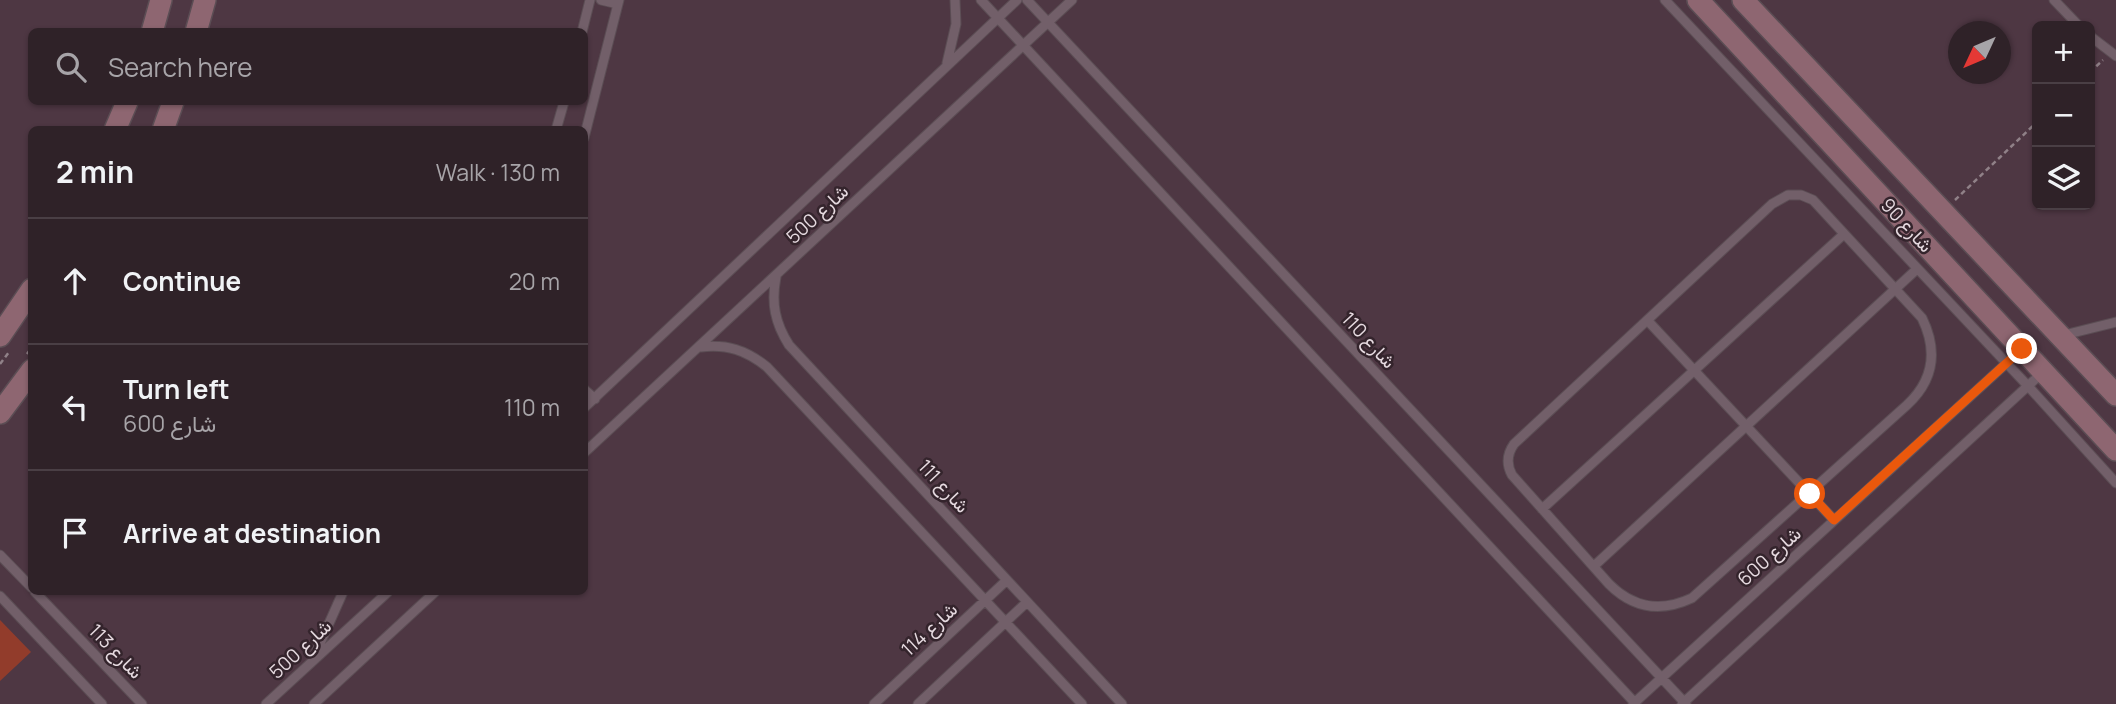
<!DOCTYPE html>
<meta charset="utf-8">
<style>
body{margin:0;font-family:Manrope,Vazirmatn,sans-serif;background:#3b2f34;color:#f1f3f6}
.controls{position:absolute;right:21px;top:21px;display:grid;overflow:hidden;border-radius:10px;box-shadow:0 2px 5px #0004}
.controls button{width:63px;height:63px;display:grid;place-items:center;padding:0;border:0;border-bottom:2px solid #4a3f45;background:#2f2228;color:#f1f3f6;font:35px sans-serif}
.compass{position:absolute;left:1948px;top:21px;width:63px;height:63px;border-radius:50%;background:#2f2228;box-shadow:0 2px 5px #0004;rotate:226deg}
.stop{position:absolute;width:21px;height:21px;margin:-16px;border:5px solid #ea580c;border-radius:50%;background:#fff}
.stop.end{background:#ea580c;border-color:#fff;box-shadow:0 2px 7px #0008}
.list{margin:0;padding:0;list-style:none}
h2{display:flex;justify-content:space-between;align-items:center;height:91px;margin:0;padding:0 28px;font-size:30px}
h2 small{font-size:23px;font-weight:400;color:#a7a4a8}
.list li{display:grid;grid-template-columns:46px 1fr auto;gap:21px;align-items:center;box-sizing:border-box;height:126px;padding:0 28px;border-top:2px solid #4a3f45}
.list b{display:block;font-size:26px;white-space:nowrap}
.list p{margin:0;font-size:23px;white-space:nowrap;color:#a7a4a8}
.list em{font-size:23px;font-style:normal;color:#a7a4a8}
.icon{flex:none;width:38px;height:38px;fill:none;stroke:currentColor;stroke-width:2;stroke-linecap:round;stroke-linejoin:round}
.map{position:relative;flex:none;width:2116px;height:704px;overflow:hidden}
.search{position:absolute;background:#2f2228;box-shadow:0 2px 5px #0004;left:28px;top:28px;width:560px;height:77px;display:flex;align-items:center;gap:18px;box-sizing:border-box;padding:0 24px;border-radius:10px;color:#a7a4a8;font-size:26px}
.panel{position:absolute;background:#2f2228;box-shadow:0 2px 5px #0004;left:28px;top:126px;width:560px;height:469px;border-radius:10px}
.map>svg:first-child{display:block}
.built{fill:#4e3743;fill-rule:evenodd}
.green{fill:#923c2b}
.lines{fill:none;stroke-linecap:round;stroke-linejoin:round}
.lane-casing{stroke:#5b4d54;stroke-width:11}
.secondary-casing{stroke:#5b4d54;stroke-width:24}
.path{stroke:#908188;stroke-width:2.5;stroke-dasharray:5 3.5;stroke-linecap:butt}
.lane{stroke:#725f69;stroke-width:9}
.secondary{stroke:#8e6671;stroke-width:21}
.route{stroke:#ea580c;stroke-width:9}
.labels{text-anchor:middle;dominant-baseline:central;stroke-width:5;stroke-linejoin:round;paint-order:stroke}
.street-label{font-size:19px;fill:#e6dae0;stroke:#34242c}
</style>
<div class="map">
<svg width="2116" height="704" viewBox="0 0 2116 704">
<rect width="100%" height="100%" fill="#3f2e36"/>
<!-- built -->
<path class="built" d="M0,0H2116V704H0ZM2037,26H2090V205H2037ZM32,32H584V102H32ZM1958,32H2000V74H1958ZM32,130H584V592H32Z"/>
<!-- green -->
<path class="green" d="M0,620L31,652L0,681Z"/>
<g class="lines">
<defs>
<path id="lane" d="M601,0L618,4
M981,0L1636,704
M1027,0L1686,704
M1665,0L2028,386L2116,483
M2054,0L2079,26
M582,32L590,0
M2090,36L2116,56
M947,63L956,24L955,0
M556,130L564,102
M584,138L619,0
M1788,195H1801L1813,200L1922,318C1938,351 1934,380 1907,405L1692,598C1660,613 1633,608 1609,584L1512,475C1506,464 1507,454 1514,444L1772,204Z
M776,277C771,303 775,323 789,345L1122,704
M1648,321L1834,520
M2060,336L2116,322
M701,347C727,344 746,350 767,367L1082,704
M584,389L595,399
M584,408L1017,0
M584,453L1072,0
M1542,509L1844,234
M0,555L32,588
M1594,566L1917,269
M35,592L142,704
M0,596L102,704
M314,657L343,592
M266,704L388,592
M314,704L435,592
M874,704L1007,580
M918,704L1027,602
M1633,704L2021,350
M1682,704L2043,372"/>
<path id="secondary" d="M1698,0L2116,450
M1743,0L2116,395
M152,32L161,0
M196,32L205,0
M115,130L127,102
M163,130L173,102
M0,336L32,289
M0,413L32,370"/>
</defs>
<!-- lane casing -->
<use href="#lane" class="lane-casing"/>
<!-- secondary casing -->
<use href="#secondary" class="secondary-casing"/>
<!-- path -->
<path class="path" d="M2090,72L2103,60
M1955,200L2037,122
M27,354L32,347
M0,364L9,352"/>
<!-- lane -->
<use href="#lane" class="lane"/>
<!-- secondary -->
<use href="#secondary" class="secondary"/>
</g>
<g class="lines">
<!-- route -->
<path class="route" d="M1810,494L1834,520L2022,349"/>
</g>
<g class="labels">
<!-- street labels -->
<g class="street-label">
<text transform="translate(817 214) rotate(-43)">شارع 500</text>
<text transform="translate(1907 225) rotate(47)">شارع 90</text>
<text transform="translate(1369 340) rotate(47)">شارع 110</text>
<text transform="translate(944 486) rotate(47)">شارع 111</text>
<text transform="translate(1769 556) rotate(-42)">شارع 600</text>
<text transform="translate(929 629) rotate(-43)">شارع 114</text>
<text transform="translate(300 649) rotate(-43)">شارع 500</text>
<text transform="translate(116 651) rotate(46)">شارع 113</text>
</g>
</g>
</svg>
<div class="controls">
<button>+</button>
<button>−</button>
<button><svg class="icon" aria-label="layers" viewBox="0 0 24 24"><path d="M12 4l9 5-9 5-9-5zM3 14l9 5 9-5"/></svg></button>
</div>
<svg class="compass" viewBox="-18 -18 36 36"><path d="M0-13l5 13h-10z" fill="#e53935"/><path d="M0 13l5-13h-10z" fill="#a7a4a8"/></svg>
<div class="stop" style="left:1810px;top:494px"></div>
<div class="stop end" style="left:2022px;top:349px"></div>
<div class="search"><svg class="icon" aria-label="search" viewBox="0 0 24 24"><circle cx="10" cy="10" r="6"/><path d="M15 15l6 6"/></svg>Search here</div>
<section class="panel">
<h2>2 min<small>Walk · 130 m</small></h2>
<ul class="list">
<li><svg class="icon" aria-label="ahead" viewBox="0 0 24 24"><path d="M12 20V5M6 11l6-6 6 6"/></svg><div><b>Continue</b></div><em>20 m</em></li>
<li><svg class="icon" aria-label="left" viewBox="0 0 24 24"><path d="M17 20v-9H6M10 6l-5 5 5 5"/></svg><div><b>Turn left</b><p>شارع 600</p></div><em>110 m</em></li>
<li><svg class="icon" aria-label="arrive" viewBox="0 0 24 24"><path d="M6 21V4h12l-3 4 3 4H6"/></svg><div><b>Arrive at destination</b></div></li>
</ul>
</section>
</div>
